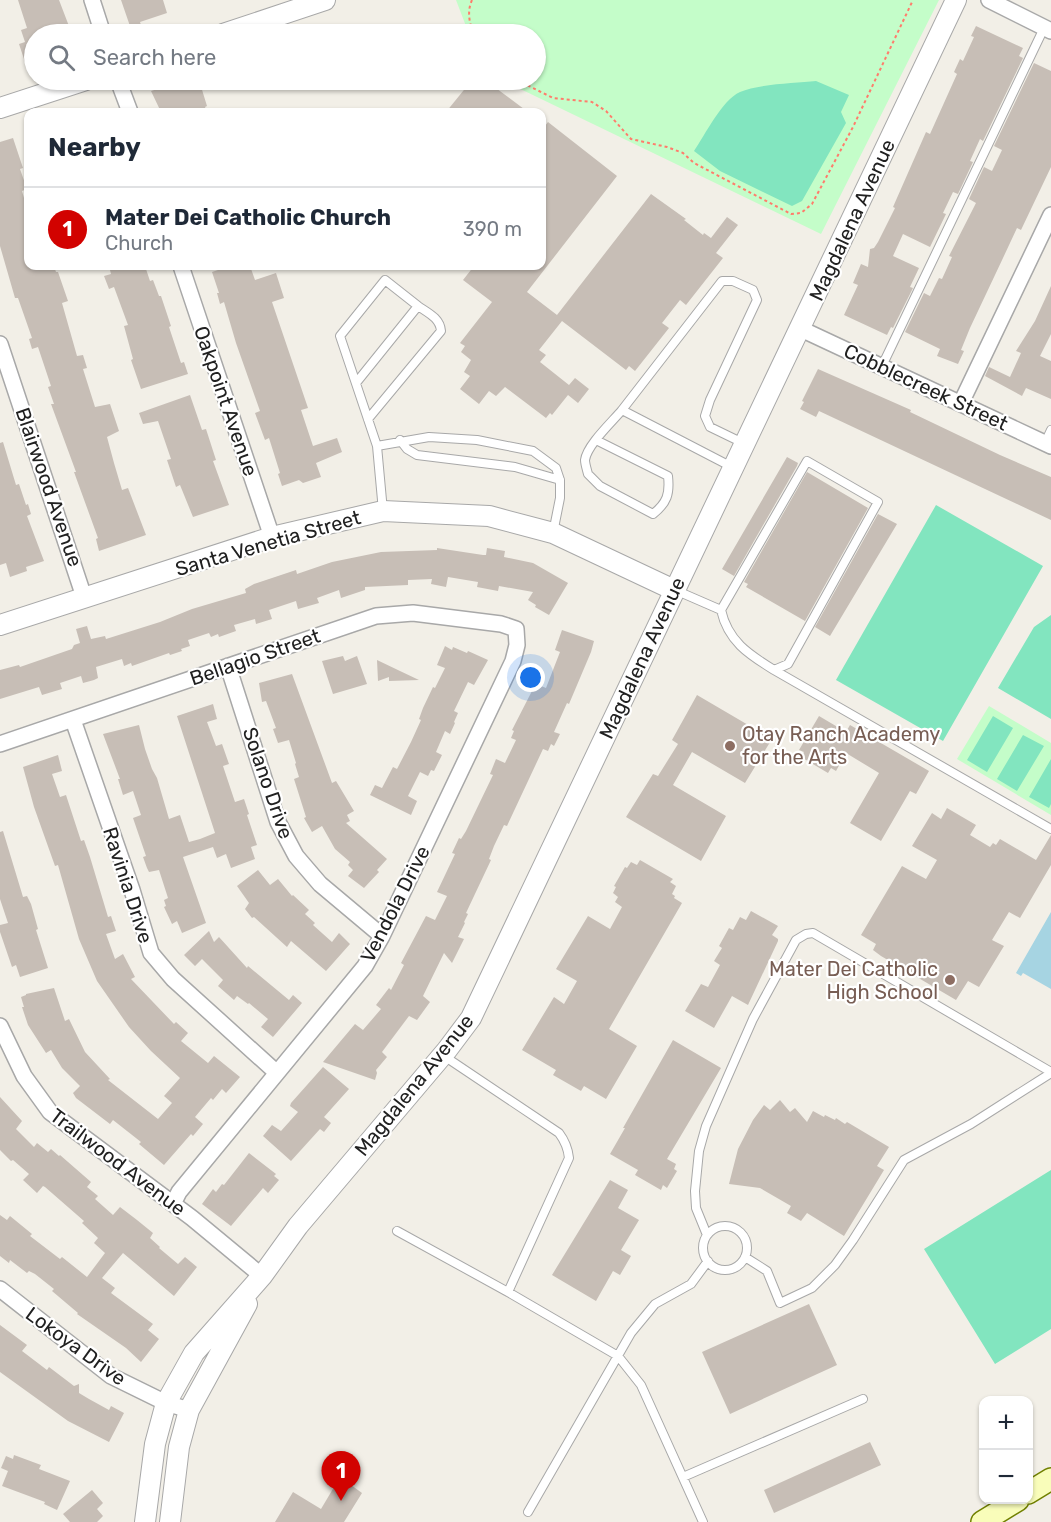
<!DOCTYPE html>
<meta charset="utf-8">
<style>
body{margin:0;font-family:Rubik,sans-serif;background:#f2f2f3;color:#1f2937}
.controls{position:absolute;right:18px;bottom:18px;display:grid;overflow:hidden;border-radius:12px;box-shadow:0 2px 4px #0004}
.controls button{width:54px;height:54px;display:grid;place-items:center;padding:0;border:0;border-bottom:2px solid #e0e1e3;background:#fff;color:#1f2937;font:30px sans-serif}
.you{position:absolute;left:531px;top:678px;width:21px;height:21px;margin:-15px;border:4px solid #fff;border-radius:50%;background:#1a73e8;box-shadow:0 0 0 9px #1a73e833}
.badge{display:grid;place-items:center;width:39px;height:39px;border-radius:50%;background:#d20200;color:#fff;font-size:20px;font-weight:700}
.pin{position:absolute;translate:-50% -50px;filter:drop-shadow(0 2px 3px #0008)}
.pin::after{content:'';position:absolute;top:32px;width:21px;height:18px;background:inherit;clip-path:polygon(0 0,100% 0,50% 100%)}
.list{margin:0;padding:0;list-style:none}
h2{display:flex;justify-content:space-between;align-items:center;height:78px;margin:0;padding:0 24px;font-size:26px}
h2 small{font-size:20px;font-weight:400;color:#747a83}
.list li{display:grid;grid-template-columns:39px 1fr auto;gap:18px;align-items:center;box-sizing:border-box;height:84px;padding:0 24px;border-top:2px solid #e0e1e3}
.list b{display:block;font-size:22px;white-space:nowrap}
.list p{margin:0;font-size:20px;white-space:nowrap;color:#747a83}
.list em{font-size:20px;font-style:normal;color:#747a83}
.icon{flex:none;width:33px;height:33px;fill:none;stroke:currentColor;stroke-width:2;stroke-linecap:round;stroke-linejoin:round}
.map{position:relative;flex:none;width:1051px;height:1522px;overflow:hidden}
.search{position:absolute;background:#fff;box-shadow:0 2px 4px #0004;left:24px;top:24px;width:522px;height:66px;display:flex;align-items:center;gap:15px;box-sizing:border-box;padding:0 21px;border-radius:33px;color:#747a83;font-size:22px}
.panel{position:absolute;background:#fff;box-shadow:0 2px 4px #0004;left:24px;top:108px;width:522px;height:162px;border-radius:12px}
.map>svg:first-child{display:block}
.park{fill:#c4fdc9}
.pitch{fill:#82e5bf}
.water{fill:#a6d4e2}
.building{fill:#c7beb6}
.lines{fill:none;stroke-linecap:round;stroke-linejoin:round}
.service-casing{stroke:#a8a8a8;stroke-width:10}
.minor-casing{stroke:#a8a8a8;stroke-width:18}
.tertiary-casing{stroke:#a8a8a8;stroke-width:22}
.secondary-casing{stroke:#718000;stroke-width:24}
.path{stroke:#ff7c6b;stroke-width:2;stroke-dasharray:3 3;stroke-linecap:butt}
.service{stroke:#fff;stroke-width:8}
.minor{stroke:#fff;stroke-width:15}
.tertiary{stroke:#fff;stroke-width:20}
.secondary{stroke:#f9fdba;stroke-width:21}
.education-dot{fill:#8d6e63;stroke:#fff;stroke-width:2}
.labels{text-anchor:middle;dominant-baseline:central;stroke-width:4.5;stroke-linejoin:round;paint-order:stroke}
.street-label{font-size:20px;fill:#212121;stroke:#fff}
.education-label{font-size:20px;fill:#785e54;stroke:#fff;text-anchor:start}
</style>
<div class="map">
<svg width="1051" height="1522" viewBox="0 0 1051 1522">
<rect width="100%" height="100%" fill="#f2efe7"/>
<!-- park -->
<path class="park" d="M456,0H939L821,234L502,80H536V34H469Z
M989,706L1051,743V815L957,759Z"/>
<!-- pitch -->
<path class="pitch" d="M816,81L849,95L841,112L846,123L802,201L792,206L720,171L694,151C705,135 722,100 740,92C758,84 796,83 816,81Z
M936,505L1043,566L943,741L836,680Z
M1051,615V719L998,688L1034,627Z
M993,716L1013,728L987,772L967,760Z
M1023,735L1044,746L1017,791L997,779Z
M1051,759V804L1049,808L1029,797Z
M1051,1170V1329L995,1364L924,1249Z"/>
<!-- water -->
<path class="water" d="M1051,912V989L1023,973L1021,976L1016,973Z"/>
<!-- building -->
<path class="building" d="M18,0H59L72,34H34V63H33L31,60L25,62L19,44L25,42L21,30L27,28Z
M121,0H163L167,13L140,22L141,25L131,29Z
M976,26L1023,48L1019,56L1023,58L983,141L980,139L970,161L973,162L958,194L953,192L943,213L946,214L930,247L903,234L893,256L919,268L910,287L913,288L893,328L891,327L887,335L844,315L858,285L853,283L861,264L868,267L870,249L874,248L878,242L895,208L893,207L926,132L930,134L957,74L954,72L960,59L963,61L974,37L971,36Z
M1034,63L1051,71V167L1021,230L1017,228L1003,258L970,328L961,350L964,351L958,364L937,356L940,349L905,332L924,293L930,296L939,278L942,279L952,257L949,256L976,203L969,199L984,167L992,171L1002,150L994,146Z
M187,80H199L207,106L205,107L207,112H161L151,91Z
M472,80H485L528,112H446Z
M548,122L617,176L527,292L557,315L651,194L686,219L684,220L703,235L704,233L711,238L727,217L738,225L716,253L723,258L686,305L680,300L662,323L669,328L635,371L629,366L626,370L562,321L539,350L546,355L540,362L569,385L575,378L589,389L578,403L568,395L552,415L550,413L546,418L505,387L496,396L489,391L479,404L460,389L470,376L464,372L471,360L461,352L465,346L460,343L492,302L463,280L474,266H542V130Z
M13,138L23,168L20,169L27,189L22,191L28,212V266H54L56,272H58L68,301L62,303L77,356L83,355L87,368L83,369L95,407L110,404L119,431L107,437L114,463L122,490L128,488L146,535L99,551L96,539L98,538L74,472H76L51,404H54L48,387L51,386L38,347L32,349L29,339L32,338L18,298H15L0,246V142Z
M109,266H145L150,281L153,280L159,296H161L171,326L169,327L181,363L184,362L188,374L141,389L131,360L133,359L124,326L128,325L114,287L109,289L104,276L111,274Z
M216,266H250L255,280L276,273L284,298L272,302L308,408L301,410L313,446L337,438L342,452L316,463L321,477L303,483L299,480L282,486L278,474L280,473L269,438L265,440L255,413L260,411L236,343L224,302L220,304L217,293H219L212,272L218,270Z
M1051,286V334L1040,356L1051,361V399L1026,388L1022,396L985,376L989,367L1010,377L1021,353L1016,351L1035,321Z
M818,369L911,410L910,412L1000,455L1051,477V520L819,411L816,417L800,409L804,402L802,401Z
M190,395L202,430L206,429L216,460L213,461L229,505L193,517L180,485L176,487L167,460L171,459L158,421L143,424L139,413Z
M3,442L16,485L19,484L26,505L28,504L31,514L27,516L44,561L26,567L27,571L10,577L6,563L0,565V443Z
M787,457L798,463L797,466L734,576L722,569Z
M807,472L868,508L805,621L746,587L748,584L744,582Z
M878,514L897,524L830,636L815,627Z
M437,548L483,555H486L487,548L505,551L504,557L533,563L568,583L549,615L535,607L536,605L528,600L533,592L499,586L498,591L477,587L478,582L448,577L446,587L431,584L432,579L408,580V585L365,587V590L341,598L339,590L317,598L319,603L298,609L296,601L269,610L272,619L256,624L255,619L234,625L236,631L219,637L218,634L211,637L209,633L188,640L190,646L181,649L182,651L170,655L169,653L132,666L131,663L124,666L122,659L96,667L98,678L94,680L83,683L81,676L60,683L62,689L42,695L39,687L0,699V670L19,665L20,667L72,649L74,645L80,643L76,629L87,626L91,639L105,636L106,639L160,622L192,609L246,593L245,589L254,584L296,570L297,574L332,562L381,552L437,550Z
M562,630L594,641L591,652L569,704L567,703L554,732L560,734L554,746L551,744L548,751L543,749L507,826L504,825L494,846L489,859L491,860L466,913L468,914L464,922L465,923L458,937L464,939L452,963L444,953L423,996L430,1002L417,1020L409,1016L382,1052L387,1057L376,1070L377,1073L375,1080L323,1062L355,1024L363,1030L381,1009L376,1005L389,988L391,990L404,965L401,963L426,916L435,920L447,896L437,892L455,854L452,853L459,838L461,839L466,831L479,804L493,775L490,774L496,759L505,763L516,740L511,738L514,731L512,730L533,689L536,684L546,688L560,652L555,650Z
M445,646L452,650L453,647L467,653L468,651L488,660L474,685L468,682L454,711L458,713L454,722L455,723L450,734L445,731L436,752L442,755L434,771L431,770L428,776L420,772L408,796L417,801L411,815L370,795L375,785L382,788L393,767L397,769L411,742L421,720L419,719L423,708L433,687L435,688L445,668L437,665Z
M343,656L345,661L357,656L367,684L333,694L322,661Z
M377,660L400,671L419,680L389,681V677L378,681Z
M292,674L332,783L336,781L354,811L347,815L350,821L346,823L387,859L377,870L379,872L364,888L348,876L353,870L348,865L350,862L335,849L322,826L312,832L304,818L306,817L294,779L299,777L295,764L296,763L289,740L278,743L273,729L276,728L266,701L262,702L259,683Z
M697,695L772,739L745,783L692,752L673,785L726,816L701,861L626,817L653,774L658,776L678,744L672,740Z
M213,704L217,719L207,722L216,746L222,744L229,764L223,766L235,802L244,799L249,814L247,815L257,845L251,847L255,859L231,868L226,854L217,858L213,847L183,857L206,923L182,933L177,921L172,924L164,907L166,906L164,900L168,898L159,870L149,872L147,868L143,857L146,856L133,818L141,815L133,791L123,795L118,779H120L103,734L139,725L145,749L152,769L157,778L169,819L180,815L189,842L200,839L215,833L177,716Z
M819,716L846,732L850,725L929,771L916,794L910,791L881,841L850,823L879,773L846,753L836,771L831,768L828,773L801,757L804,752L799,750Z
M58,755L62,771L52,774L60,797L66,795L81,841L84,840L90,857L108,917L111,916L116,931L106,934L115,959L123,954L135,977L131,979L174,1024L176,1022L188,1033L181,1041L208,1063L214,1056L240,1077L226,1093L222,1089L213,1100L211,1098L195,1117L203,1124L193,1136L191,1134L164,1165L139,1144L141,1142L113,1120L110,1124L76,1098L73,1093L80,1086L62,1068L51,1050L46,1053L28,1025L22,1007H24L21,997L26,995V994L54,988L65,1021L69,1019L85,1052L110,1079L108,1080L158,1119L172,1103L164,1096L180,1078L151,1051L129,1027L97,981L79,939L58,865L55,866L34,807L23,767Z
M947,808L976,825L970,835L990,847L993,843L996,845L1000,839L1036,860L1051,835V865L1020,918L1009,912L992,940L1004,946L979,987L968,981L956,1000L881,956L873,950L876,944L861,935L902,866L926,879L937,860L912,846L932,813L941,819Z
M3,831L23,897L27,896L31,904L38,929L36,930L48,968L20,977L16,965L12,967L0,932V925L8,923L0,899V832Z
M640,860L673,879L670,882L676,886L672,894L675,896L674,898L682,903L609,1029L637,1046L606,1099L584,1086L581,1091L553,1075L556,1070L522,1050L554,997L564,1004L577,981L556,969L588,916L610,929L622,907L615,902L618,897L613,893L616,887L614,886L625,867L627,868L631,862L637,865Z
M258,870L270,885L278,879L292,896L293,895L309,910L305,914L315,923L313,925L332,942L339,933L350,944L326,971L291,941L287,947L254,917L252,918L245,909L249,903L237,886Z
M751,911L778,926L772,935L778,939V941L748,1005L732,996L714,1028L685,1011L701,984L708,987L720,965L714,961L722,948L719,946L729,928L733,930L740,917L746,920Z
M209,931L214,942L219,937L247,968L248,966L289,1000L293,995L302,1003L273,1037L261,1027L268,1019L249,1003L248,1004L237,996L234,1000L218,986L223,980L202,959L195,966L184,955Z
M673,1040L721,1068L667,1159L676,1164L674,1169L677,1171L667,1188L663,1185L661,1190L635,1175L638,1170L610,1154L625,1128H623Z
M323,1067L349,1089L324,1117L331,1123L324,1132L320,1129L291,1161L263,1136L272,1125L281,1131L298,1112L290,1106L291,1103Z
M0,1097L22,1121L16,1129L34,1147L37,1143L48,1152L51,1149L59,1156L60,1155L91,1182L87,1187L98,1196L95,1199L113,1215L120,1207L137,1220L153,1233L150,1238L160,1247L159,1248L178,1264L185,1257L197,1267L174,1296L123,1253L102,1278L115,1288L111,1293L153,1324L148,1330L159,1339L141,1362L126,1348L77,1314L78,1313L52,1291L54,1289L35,1274L29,1271L27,1273L10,1260L9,1263L0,1256V1215L7,1220L10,1216L32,1234L30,1236L60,1259L62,1257L87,1277L105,1253L94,1243L98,1238L82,1223L84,1221L45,1187L43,1186L37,1193L23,1180L29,1174L13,1160L11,1161L0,1150Z
M780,1100L790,1112L795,1108L807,1122L813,1111L824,1117L825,1115L835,1120L836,1118L845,1124L847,1122L889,1147L877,1166L884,1170L844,1236L807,1213L801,1221L787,1213L791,1206L760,1188L729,1184L738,1149L753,1120L764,1105L770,1110Z
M249,1153L276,1174L274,1176L279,1180L268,1193L263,1188L231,1226L202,1204L213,1189L216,1192L222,1184L224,1185Z
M610,1180L628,1190L618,1208L639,1220L621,1250L631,1256L620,1275L613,1271L596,1301L552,1275Z
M809,1304L837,1365L730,1414L702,1352Z
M0,1325L27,1345L22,1351L47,1370L49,1367L74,1386L79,1384V1393L89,1399L109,1410L111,1406L124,1413L109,1442L68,1421L0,1372Z
M870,1442L881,1465L774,1513L764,1490Z
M14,1455L41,1465L39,1469L70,1481L57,1510L44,1504L45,1502L2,1486L8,1471L1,1468L6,1456L13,1459Z
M340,1477L362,1493L344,1522H275L293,1492L321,1509Z
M92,1490L103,1503L97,1509L103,1516L97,1522H70L63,1514Z"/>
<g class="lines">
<defs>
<path id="service" d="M882,366L1044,28
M356,383L418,306L385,280L340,336L377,446L383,511
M368,419L441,331C440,318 428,313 418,306
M400,440L407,449L417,455L515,467L560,480
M596,440L668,476C670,494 667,503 653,514L600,486L588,474C587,470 585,464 585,460C587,445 612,422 622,410
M1045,443L1051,430
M377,446L429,437L477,440L533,451L556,468L560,480V498L553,533
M807,461L878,502L788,664L774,670C748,654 728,641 721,610Z
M732,467L622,410L722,281H733L753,290L757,300L710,400L705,416L710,427L743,443
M675,590L721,610
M774,670L1051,829
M444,1056L559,1133C565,1141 568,1148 569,1158L508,1292L618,1356L641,1385L703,1522
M703 1248a22 22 0 1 1 44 0a22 22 0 1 1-44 0Z
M397,1231L508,1292
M707,1235L696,1208L695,1191L699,1151L706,1126L753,1019L796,940L806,934L813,933L1051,1072
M745,1257L767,1271L780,1303L812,1288L835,1265L853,1240L904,1160L971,1124L1051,1073
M683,1477L863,1399
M528,1512L631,1333L655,1304L691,1284L708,1261"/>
<path id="minor" d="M92,0L103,34
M989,0L1051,31
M118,80L130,112
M181,266L272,537
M801,329L1051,446
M0,344L84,597
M961,403L1051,215
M228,666L278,822L296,856L320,884L382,936
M73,720L132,890L151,953L173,979L277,1073
M0,744L376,616L413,613L501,624L516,629L517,645L513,661L382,936L365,966L179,1192L173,1204
M0,1026L24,1076L50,1112L192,1218L262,1276
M0,1289L111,1376L166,1403L189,1410"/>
<path id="tertiary" d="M223,34L325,0
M0,108L86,80
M0,625L272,537L383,511L489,516L553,533L674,590
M145,1522L155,1444L166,1403L194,1353L262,1276L298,1226L447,1050L471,1018L956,0
M170,1522L179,1447L189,1410L247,1304"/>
<path id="secondary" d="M1028,1493L1051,1479
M982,1522L1018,1500"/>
</defs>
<!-- service casing -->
<use href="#service" class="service-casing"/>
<!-- minor casing -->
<use href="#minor" class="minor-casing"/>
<!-- tertiary casing -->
<use href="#tertiary" class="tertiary-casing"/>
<!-- secondary casing -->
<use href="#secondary" class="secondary-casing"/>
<!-- path -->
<path class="path" d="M472,0C467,11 469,23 474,34
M517,80L553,98L592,102L606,111L631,139L667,147L683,153L694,163L791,214L801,213L812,204L853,127L913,0"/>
<!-- service -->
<use href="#service" class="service"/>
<!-- minor -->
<use href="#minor" class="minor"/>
<!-- tertiary -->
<use href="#tertiary" class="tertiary"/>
<!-- secondary -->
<use href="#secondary" class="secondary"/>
</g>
<!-- markers -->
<g class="education-dot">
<circle cx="730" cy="746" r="6"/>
<circle cx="950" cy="980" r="6"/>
</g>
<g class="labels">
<!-- street labels -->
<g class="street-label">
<text transform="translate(852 220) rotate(-65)">Magdalena Avenue</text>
<text transform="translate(926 387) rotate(25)">Cobblecreek Street</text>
<text transform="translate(226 401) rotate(71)">Oakpoint Avenue</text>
<text transform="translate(49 487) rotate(71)">Blairwood Avenue</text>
<text transform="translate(268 543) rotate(-16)">Santa Venetia Street</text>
<text transform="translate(255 657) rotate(-19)">Bellagio Street</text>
<text transform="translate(642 658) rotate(-65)">Magdalena Avenue</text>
<text transform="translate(268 783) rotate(71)">Solano Drive</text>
<text transform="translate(128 885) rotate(72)">Ravinia Drive</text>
<text transform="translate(395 904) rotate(-63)">Vendola Drive</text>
<text transform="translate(414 1085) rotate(-51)">Magdalena Avenue</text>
<text transform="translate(118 1162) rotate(37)">Trailwood Avenue</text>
<text transform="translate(76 1346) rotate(36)">Lokoya Drive</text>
</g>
<!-- education labels -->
<g class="education-label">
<text x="742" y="734">Otay Ranch Academy<tspan x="742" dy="23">for the Arts</tspan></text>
<text x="938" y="969" text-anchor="end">Mater Dei Catholic<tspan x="938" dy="23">High School</tspan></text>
</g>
</g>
</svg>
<div class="controls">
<button>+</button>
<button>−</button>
</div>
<div class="you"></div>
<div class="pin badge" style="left:341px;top:1501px">1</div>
<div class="search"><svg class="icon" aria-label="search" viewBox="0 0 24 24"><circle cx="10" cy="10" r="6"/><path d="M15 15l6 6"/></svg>Search here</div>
<section class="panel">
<h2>Nearby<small></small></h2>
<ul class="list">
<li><span class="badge">1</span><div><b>Mater Dei Catholic Church</b><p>Church</p></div><em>390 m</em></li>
</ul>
</section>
</div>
